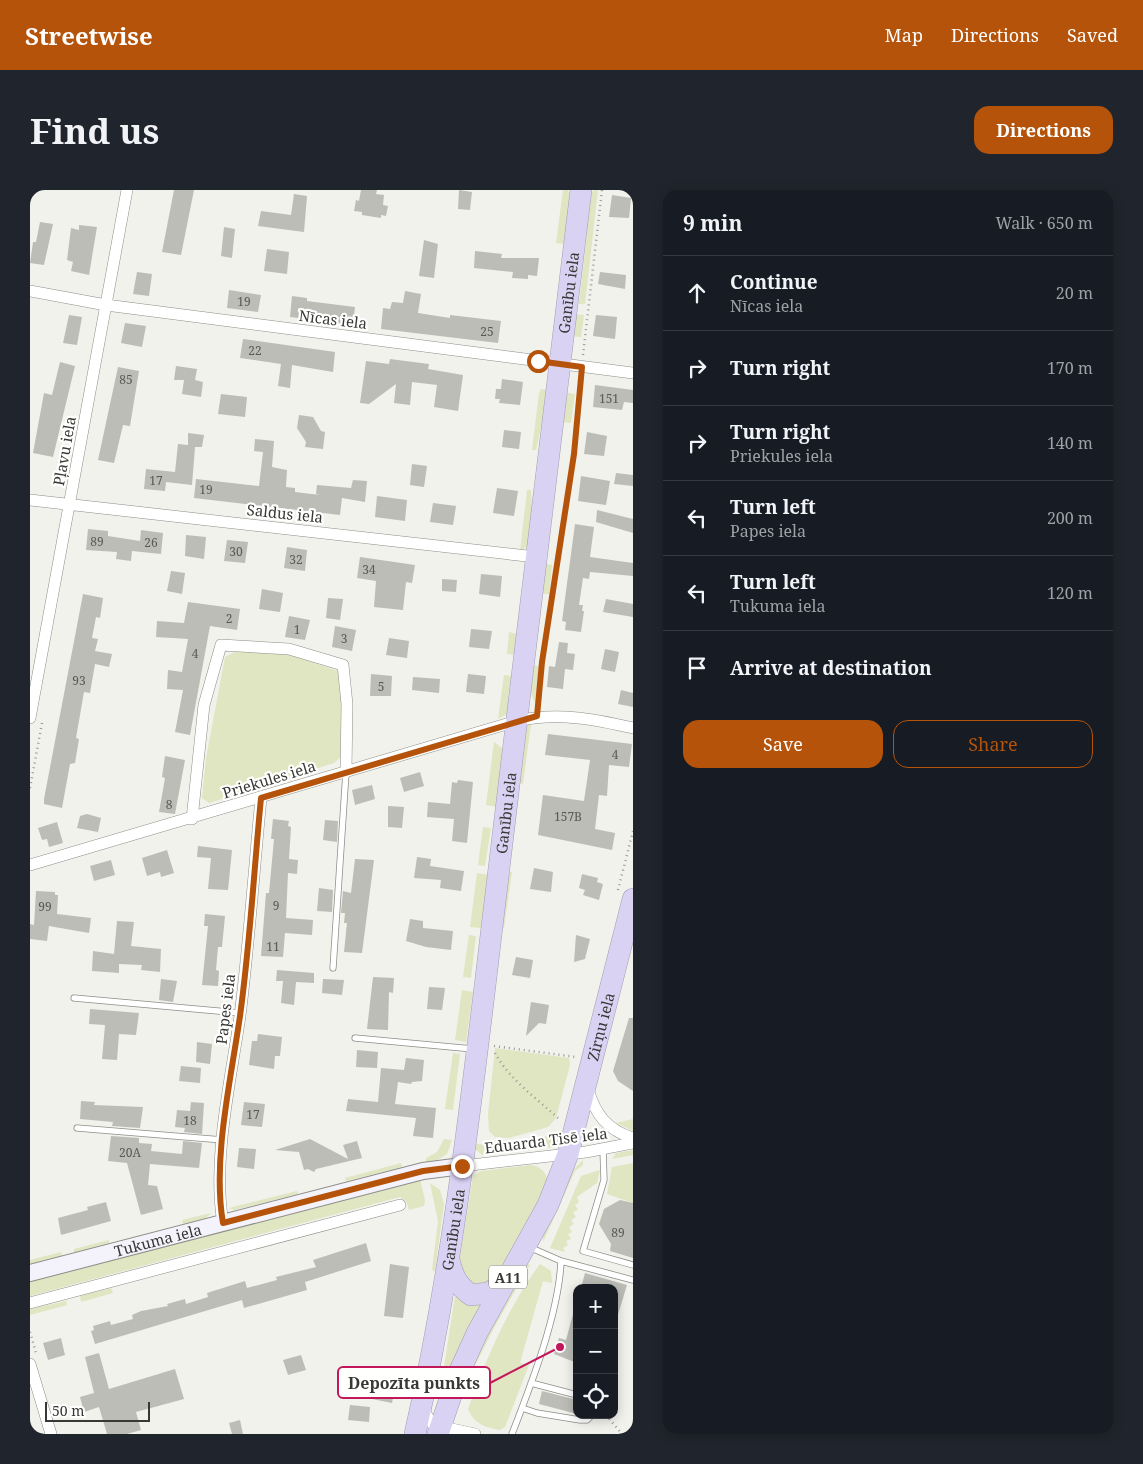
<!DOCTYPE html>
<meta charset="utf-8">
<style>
body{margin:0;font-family:"Noto Serif",serif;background:#20242c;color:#f1f3f6}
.controls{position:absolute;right:15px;bottom:15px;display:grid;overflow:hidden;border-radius:10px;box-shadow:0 2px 12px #0003}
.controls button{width:45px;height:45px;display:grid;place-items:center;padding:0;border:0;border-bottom:1px solid #363941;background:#171b24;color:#f1f3f6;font:25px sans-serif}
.scale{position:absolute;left:15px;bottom:12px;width:105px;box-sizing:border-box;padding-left:5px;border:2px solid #383836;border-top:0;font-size:14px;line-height:18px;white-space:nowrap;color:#383836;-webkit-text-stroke:4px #fffffe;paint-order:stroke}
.stop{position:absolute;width:15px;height:15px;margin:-11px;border:4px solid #b45309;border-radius:50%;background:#fff}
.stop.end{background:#b45309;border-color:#fff;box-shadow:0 1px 5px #0008}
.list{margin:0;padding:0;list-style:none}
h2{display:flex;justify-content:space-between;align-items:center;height:65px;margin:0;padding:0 20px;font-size:21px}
h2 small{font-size:16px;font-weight:400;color:#9ea1a6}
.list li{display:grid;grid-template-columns:32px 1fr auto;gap:15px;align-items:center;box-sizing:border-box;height:75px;padding:0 20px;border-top:1px solid #363941}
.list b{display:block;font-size:19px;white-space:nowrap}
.list p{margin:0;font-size:16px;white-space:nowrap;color:#9ea1a6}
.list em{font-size:16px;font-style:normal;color:#9ea1a6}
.actions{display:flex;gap:10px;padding:15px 20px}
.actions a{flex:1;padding:11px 0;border:1px solid #b45309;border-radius:15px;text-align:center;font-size:18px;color:#b45309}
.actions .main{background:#b45309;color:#fff}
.icon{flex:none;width:28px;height:28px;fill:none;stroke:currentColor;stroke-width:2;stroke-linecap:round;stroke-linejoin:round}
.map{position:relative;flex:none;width:603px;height:1244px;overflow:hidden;border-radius:15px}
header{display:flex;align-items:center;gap:30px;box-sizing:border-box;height:70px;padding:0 25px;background:#b45309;color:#fff}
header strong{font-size:24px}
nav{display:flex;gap:28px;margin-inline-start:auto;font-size:18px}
.intro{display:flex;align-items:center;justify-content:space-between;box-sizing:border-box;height:120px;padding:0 30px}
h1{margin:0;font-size:35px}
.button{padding:12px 22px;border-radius:15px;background:#b45309;color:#fff;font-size:18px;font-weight:700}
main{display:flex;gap:30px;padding:0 30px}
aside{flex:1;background:#171b24;border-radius:15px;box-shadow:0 2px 12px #0003}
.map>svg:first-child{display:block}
.green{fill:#e0e5c2}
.building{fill:#bcbdb7}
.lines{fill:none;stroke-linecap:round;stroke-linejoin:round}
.lane-casing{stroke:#8d8e89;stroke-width:7}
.street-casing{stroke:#8d8e89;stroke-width:12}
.secondary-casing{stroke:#8d8e89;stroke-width:18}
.highway-casing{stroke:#a19cb1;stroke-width:22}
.path{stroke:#999995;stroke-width:2.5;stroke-dasharray:1 4;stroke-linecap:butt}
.lane{stroke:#fff;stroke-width:5.5}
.street{stroke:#fff;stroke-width:11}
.secondary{stroke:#f4f2fb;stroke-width:16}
.highway{stroke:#dad2f3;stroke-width:21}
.route{stroke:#b45309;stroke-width:6}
.labels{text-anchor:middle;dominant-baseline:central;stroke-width:4.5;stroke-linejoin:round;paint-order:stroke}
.number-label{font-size:12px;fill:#595956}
.shield{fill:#fffffe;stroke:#747472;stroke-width:1}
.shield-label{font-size:14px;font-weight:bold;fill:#383836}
.street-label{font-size:15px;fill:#383836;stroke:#fffffe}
.leader{fill:none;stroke:#c2185b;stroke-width:2}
.callout-dot{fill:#c2185b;stroke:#fffffe;stroke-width:2}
.callout{fill:#fffffe;stroke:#c2185b;stroke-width:2}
.callout-label{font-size:16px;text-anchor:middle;font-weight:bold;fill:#383836}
</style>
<header>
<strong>Streetwise</strong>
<nav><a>Map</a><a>Directions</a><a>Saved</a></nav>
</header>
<div class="intro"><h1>Find us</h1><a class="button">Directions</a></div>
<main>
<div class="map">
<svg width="603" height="1244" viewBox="0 0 603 1244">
<rect width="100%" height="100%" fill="#f1f2ec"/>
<!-- green -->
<path class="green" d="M533,0H538L541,5L536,54L526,53Z
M565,0H568L555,114H549L557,44L553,40L561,2Z
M544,124L554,125L551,147L541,146Z
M511,199L519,200L506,260H502L509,203Z
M534,202L545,204L541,233L531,232Z
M497,300H501L503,338L499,355L490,361Z
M515,374L522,375L519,404H511Z
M479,442L487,444L488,465L477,464Z
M209,460L261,465L308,481L312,519V566L304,573L179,613L172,608L176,568L195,467Z
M501,475L509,476L505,513L499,499Z
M474,485L481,486L478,508L483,514L477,524L468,529Z
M501,534L493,594L487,593L494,536Z
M464,552L472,558L473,563L468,617L456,615Z
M453,637L461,638L455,676L448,675Z
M475,682H482L474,738H468Z
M447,683L458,685L451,738L440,737Z
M439,745L446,746L441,788L433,787Z
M432,800L443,802L436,852L425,850Z
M465,858L539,868L540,875L526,928L518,937L479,948L465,947L459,941L458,924Z
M423,863L430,864L423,920L415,919Z
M603,929V941L586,933Z
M529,943L535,944L532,952L525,957L452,965L445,959V954L480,956Z
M414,949L422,950L417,964L407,970L396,972V968L407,962Z
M603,960V965L582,969L586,963Z
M553,970V975L545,981L513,1052V1044L543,980Z
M371,973L372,977L316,991L315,988Z
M603,973V1013L577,1004L582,977Z
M502,975C514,978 518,985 518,997L469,1087L444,1098L428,1079L443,986L451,981Z
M570,980L567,993L547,1007L549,1012L545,1015L548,1020L543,1022L546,1027L541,1030L544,1034L539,1037L542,1042L538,1044L541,1049L536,1051L538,1055L533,1058L535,1062L520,1058L551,986Z
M390,989L395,1010L394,1016L379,1020L376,1011L370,1007L0,1106V1091Z
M400,993L410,1000L414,1014L405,1081L402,1080L408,1031Z
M267,1001L268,1004L204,1020L199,1018Z
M181,1023L175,1029L153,1034L152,1030Z
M79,1050V1053L44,1063V1059Z
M31,1062L32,1066L0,1074V1070Z
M497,1074L500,1075L465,1136L437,1191L442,1173Z
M510,1074L521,1081L522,1093L513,1091L490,1173L499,1175L475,1237L470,1240C456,1238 443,1233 438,1219C456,1169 478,1117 510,1074Z
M81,1098L83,1103L51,1112L50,1106Z
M425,1105L430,1110L452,1114L412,1200L411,1196Z
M36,1111L37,1115L0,1125V1119Z"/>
<!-- building -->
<path class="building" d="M144,0H164L151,65L132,62Z
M331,0H347L346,4L354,5L353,15L358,16L356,26L351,25V28L332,25V22L324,21L326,10L329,11Z
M429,0L442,2L440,20L428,19Z
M264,4L277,6L274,42L228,36L231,21L261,25Z
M582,5L601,8L599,28L579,27Z
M10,32L23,34L14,75L0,73L3,52H6Z
M49,35L67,37L59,85L41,81L43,72L37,70L41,38L49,40Z
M194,37L205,39L202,68L191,66Z
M394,50L408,54L404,88L389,86Z
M237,59L259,62L257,84L234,81Z
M445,61L472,64L471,68H509L507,86L498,85V89L482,88L483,82L444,78Z
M107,82L122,84L119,106L103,104Z
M570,82L596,85L595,99L568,94Z
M199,100L231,105L228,122L197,118Z
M375,101L391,104L388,123L420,128V125L471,131L468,153L351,139L353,118L360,119L362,112L373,113Z
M262,106L277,108V111L325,117L323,135L260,127Z
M39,125L52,127L47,155L33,153Z
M566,125L587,127L585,149L563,146Z
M95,133L116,136L112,157L91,153Z
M213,149L305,162L303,182L262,175L260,198L248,196L251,174L210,168Z
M360,169L399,174L398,179L433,185L428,221L404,217L407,195L382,192L380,215L364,213L366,194L339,214L330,213L336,171L359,174Z
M30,172L45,176L23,267L3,263L14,203L22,205Z
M146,176L167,179L165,190L173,192L171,207L152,204L154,190H144Z
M88,177L109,181L100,236L93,235L84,273L68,270Z
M472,189L493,192L490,215L469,213L470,209H465L466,199H471Z
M565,195L603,200V213L594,212L592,220L563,217Z
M191,204L217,207L215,227L188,224Z
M269,225L283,227L291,241L295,242L293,259L275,257L276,252L267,238Z
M474,240L491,242L489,259L472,257Z
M557,242L577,246L574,266L554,264Z
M158,243L174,245L172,257H165L162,295L136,292L135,301L114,299L116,279L145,282L148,254L158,255Z
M225,249L244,251L242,277L257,280L256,297L265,298V302L290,305L286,304L287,295L321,298L323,290L337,291L335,312L312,308L310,325L164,308L166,289L229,296L233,262L224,261Z
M382,274L397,276L394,297L380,295Z
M586,283L603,285V296L584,294Z
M551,286L580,291L576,315L548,311Z
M467,298L488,301L484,326L463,323Z
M347,306L377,310L375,331L345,327Z
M403,313L426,316L423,335L400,332Z
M567,320L603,329V343L566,332Z
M545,334L564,337L560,367L603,373V386L560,382L559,389L553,388L549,415H553L552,421H554L551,442L535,440L536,432L532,431Z
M58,339L78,341V346L110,351L111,340L133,343L131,364L102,361L101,371L86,369L87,362L56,360Z
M156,345L176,347L174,369L155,366Z
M197,350L218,352L215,373L194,371Z
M257,357L277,360L275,381L254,378Z
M330,367L385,375L382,393L376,392L373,420L344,417L346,391L327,388Z
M141,381L155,383L152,404L137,401Z
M451,384L472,386L470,407L449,404Z
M412,389L427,390L426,402L412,401Z
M232,399L253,403L250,422L229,419Z
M53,404L73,408L70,428L66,427L62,448L68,449L65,461L82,464L79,477L65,474L60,503L54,502L46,548L49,549L45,573L40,574L32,618L14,614V609Z
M298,408L313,409L310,430L296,428Z
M576,409L603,414V427L573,422Z
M158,412L210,419L207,440L180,436L160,545L145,542L153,500L137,499L138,480L152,482L158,449L126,447L127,431L154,433Z
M259,426L280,430L275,450L255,447Z
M305,436L326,440L322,461L302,457Z
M441,439L462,441L459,459L439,457Z
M359,448L379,451L377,468L356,465Z
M529,452L538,453L537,463L545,464L543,480L535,479L533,499L517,497L519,476L525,477Z
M575,459L589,462L585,482L571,479Z
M341,484L362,486L361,506H340Z
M438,484L456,486L454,504L436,502Z
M383,487L410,489L409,503L382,500Z
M591,500L603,503V517L588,514Z
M518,544L602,554L599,577L579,575L577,606L569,605L565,639L585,643L582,660L508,645L513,605L554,611L560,570L515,565Z
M135,566L155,570L145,624L129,622L135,588L132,587Z
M390,582L394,596L374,602L370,588Z
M428,590L443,592L437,653L422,651L424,629L397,627L398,612L420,614L422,592L427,593Z
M342,595L345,609L325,615L322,600Z
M358,616L374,617L372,638L358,637Z
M57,624L71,628L68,642L47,638L50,626Z
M243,629L259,631L258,636L261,637L259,669L268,670L267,684L258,683L256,728L283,730L282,745L255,743L253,767L231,766L236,703H239L244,649H241Z
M295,630L308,631L307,652L293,650Z
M27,632L33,653L19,657L17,649L12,650L8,638Z
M168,656L202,660L198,700L178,699L181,668L167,667Z
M137,660L144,683L131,687L130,682L117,686L112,668Z
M387,667L401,669L400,676L434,681L431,701L410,698L411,690L384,688Z
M325,669L344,670L332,763L314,762L317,733H314L315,723H311L313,701L321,703Z
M81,670L85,685L64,691L60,676Z
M504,678L523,682L521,702L500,699Z
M552,684L568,688L567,692L573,694L569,710L553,705L555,700L549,698Z
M289,698L303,700L302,722L287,721Z
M6,701L25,702V705H28L27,724L61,728L59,743L19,736L17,751L0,749V734L4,735Z
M175,724L195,726L192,757H188L186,780L189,781L188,796L172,795L178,736H174Z
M380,729L393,731V738L423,741L421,760L396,757L376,751Z
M87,731L104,732L101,756L131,759L130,782L111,780L112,775L89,774V783L62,781L63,761L84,764Z
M546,745L560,749L555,769L544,772Z
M486,767L503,770L500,788L482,785Z
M247,780L284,783V793L266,792L264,815L251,813L253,791H246Z
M343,787L364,788L363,803L359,802L358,840L337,839Z
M131,789L147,791L143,812L129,810Z
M293,789L314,790L312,805L292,803Z
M399,797L415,798L412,820L397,819Z
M501,812L519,815L516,834L509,833L496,846Z
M60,819L109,823L106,845L89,844L87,870L72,869L75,835L59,834Z
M599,828H603V901L588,891L583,881Z
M228,844L252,847L250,866H245L244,879L219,875L222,851H227Z
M167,852L182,854L180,874L166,872Z
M327,860L348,862L347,878L326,877Z
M376,868L394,870L392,891L382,892L381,894L368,892L365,914L406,918L403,948L383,946L386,928L316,921L318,909L348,912L351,878L374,880Z
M151,876L171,878L170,893L149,891Z
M51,911L65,912L64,915L113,917L110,938L82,936L83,932L50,929Z
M161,912L174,913L172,944L154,942L155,938L145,937L147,920L160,921Z
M214,912L235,914L232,937L211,935Z
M81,946L109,948V953L122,954L121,961L152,964L153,951L172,953L169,978L120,974L118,995L127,996L133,1019L111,1025L97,973L78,971Z
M280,949L318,969L313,955L327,951L332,968L286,979L284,982L278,979L274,980L269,962L245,960Z
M209,958L226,959L224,979L207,977Z
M590,1010L603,1013V1068L580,1061L581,1054L569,1034L574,1019Z
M76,1012L81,1031L31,1045L28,1028L58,1020L57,1017Z
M336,1053L341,1071L275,1092L277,1100L214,1118L212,1110L65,1154L61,1141L64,1140L63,1136L80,1131L81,1135L103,1129L102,1125L111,1121L138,1116L137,1114L155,1109L156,1114L178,1107L177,1103L215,1091L217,1098L247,1090L246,1087L286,1077L283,1070Z
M360,1074L379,1077L373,1128L354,1126Z
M555,1083L597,1095L587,1128H584V1098H551Z
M543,1124L547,1125V1173L524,1164L529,1148L536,1150Z
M31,1148L35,1165L18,1170L13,1153Z
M69,1163L79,1199L145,1179L154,1209L106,1222L111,1240L97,1244H77L69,1217L54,1222L50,1207L64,1203L55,1167Z
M271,1165L276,1180L258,1185L253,1170Z
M345,1189L366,1192L362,1213L342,1209Z
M512,1201L547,1210V1224L509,1214Z
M320,1215L340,1217L339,1232L318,1230Z
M210,1230L213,1244H202L199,1233Z"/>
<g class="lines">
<defs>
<path id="lane" d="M303,778L316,582
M44,808L210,823
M325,848L443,859
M47,938L193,950
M573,959L574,990L553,1061L603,1075
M531,1071L603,1090
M501,1193L547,1205
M492,1218L507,1223L550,1230H557L562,1225
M482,1244C501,1195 529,1123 531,1071L499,1057"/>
<path id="street" d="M0,101L76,115L603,183
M0,310L506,367
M0,528L97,0
M162,629L174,515L191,455L259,459L313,475L317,514L316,582
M0,675L487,531C527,522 564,529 603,538
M558,899C565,924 577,940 603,948
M432,976L556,962L603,953
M193,1033C182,970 201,889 210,826C219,754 224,680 231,608
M0,1113L370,1015
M0,1174L21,1244
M392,1218L403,1235L445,1244"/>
<g id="secondary">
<path id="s1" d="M0,1083L393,981L432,976"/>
</g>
<g id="highway">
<path d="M419,1070C423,1086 427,1095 441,1105L458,1103L475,1093"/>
<path id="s2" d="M385,1244C424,1072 443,896 464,720C493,480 521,240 551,0"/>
<path id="s3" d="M408,1244L428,1185L447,1143L518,1015L538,964L603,709"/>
</g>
</defs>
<!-- lane casing -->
<use href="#lane" class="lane-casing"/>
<!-- street casing -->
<use href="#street" class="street-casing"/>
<!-- secondary casing -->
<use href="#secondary" class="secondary-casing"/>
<!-- highway casing -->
<use href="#highway" class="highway-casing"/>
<!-- path -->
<path class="path" d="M553,165L572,0
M514,465L544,264L551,188
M508,517L510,500
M0,598L12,533
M588,700L603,641
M464,856L546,867
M465,863C479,889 506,908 528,928
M0,1142L6,1163
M576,1225L592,1244"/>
<!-- lane -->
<use href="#lane" class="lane"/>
<!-- street -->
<use href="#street" class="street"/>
<!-- secondary -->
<use href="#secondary" class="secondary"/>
<!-- highway -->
<use href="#highway" class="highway"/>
</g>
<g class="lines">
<!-- route -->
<path class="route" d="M432,976L393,981L193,1033C182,970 201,889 210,826C220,754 224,680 231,608L507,526L512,472L544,264L552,177L508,171"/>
</g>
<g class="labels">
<!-- number labels -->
<g class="number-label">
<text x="214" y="111">19</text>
<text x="457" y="141">25</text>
<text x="225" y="160">22</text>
<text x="96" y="189">85</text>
<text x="579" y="208">151</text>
<text x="126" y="290">17</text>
<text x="176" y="299">19</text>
<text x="67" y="351">89</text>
<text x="121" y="352">26</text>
<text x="206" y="361">30</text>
<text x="266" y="369">32</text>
<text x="339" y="379">34</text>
<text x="199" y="428">2</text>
<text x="267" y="439">1</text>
<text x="314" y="448">3</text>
<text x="165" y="463">4</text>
<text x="49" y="490">93</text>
<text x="351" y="496">5</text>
<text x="585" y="564">4</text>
<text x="139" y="614">8</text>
<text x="538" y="626">157B</text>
<text x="246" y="715">9</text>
<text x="15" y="716">99</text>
<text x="243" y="756">11</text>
<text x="223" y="924">17</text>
<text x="160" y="930">18</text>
<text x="100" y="962">20A</text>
<text x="588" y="1042">89</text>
</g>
<!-- shield labels -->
<rect class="shield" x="459" y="1075.5" width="38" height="23" rx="4"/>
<g class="shield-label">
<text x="478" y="1087">A11</text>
</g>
<!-- street labels -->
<g class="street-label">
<text stroke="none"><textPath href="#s2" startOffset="1152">Ganību iela</textPath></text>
<text transform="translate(303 129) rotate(7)">Nīcas iela</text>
<text transform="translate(34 261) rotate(-80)">Pļavu iela</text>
<text transform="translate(255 323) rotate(6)">Saldus iela</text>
<text transform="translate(239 589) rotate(-17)">Priekules iela</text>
<text stroke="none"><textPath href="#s2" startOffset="628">Ganību iela</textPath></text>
<text transform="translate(195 819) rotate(-83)">Papes iela</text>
<text stroke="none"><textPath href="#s3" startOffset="441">Zirņu iela</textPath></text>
<text transform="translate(516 950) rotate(-7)">Eduarda Tisē iela</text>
<text stroke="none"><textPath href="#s2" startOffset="208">Ganību iela</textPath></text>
<text stroke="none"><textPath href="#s1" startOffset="132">Tukuma iela</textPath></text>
</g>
</g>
<!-- callouts -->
<path class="leader" d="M530 1157L460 1193"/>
<circle class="callout-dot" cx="530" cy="1157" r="5"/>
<rect class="callout" x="308" y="1177" width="152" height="31" rx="5"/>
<g class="callout-label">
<text x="384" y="1199">Depozīta punkts</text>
</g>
</svg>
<div class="controls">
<button>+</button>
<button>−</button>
<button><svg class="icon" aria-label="locate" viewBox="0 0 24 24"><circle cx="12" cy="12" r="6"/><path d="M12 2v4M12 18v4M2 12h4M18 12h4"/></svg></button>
</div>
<div class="scale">50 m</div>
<div class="stop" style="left:508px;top:171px"></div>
<div class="stop end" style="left:432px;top:976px"></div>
</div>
<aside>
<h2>9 min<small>Walk · 650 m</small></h2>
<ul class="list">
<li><svg class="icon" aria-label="ahead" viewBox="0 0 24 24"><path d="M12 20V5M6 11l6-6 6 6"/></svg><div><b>Continue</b><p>Nīcas iela</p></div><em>20 m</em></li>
<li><svg class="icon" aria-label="right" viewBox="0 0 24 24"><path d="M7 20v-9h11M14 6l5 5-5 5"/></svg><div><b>Turn right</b></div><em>170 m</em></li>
<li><svg class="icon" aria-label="right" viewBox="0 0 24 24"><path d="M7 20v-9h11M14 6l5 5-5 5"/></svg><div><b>Turn right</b><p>Priekules iela</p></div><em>140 m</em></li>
<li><svg class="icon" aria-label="left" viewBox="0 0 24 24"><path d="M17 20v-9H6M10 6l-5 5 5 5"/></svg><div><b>Turn left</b><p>Papes iela</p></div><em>200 m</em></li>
<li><svg class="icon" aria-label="left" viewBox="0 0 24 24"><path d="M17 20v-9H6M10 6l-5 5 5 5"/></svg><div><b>Turn left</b><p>Tukuma iela</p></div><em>120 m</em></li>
<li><svg class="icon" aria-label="arrive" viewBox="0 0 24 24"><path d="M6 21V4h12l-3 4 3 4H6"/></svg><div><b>Arrive at destination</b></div></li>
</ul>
<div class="actions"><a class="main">Save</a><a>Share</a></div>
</aside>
</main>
